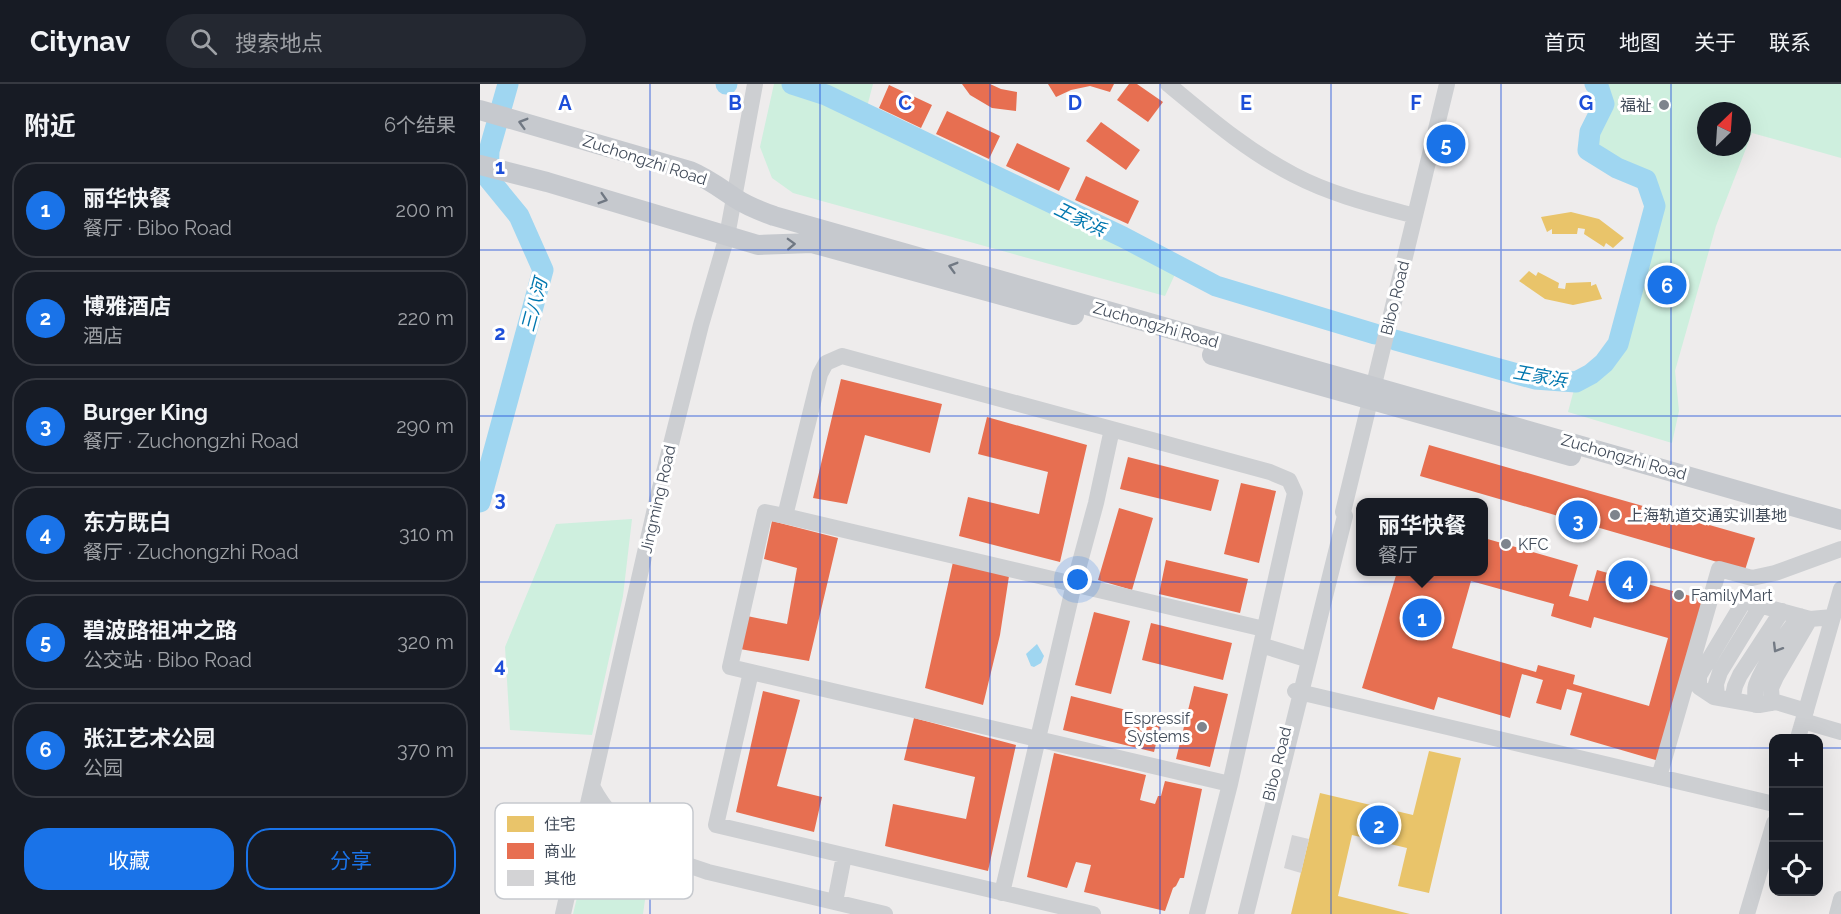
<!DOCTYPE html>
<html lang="zh">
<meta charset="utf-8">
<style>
body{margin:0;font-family:Raleway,"Noto Sans SC",sans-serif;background:#242831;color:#f1f3f6}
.controls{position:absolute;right:18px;bottom:18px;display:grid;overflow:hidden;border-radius:12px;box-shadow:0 6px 24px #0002}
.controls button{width:54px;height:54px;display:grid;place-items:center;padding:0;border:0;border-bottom:2px solid #363941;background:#171b24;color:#f1f3f6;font:30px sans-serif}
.compass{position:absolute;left:1217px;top:18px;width:54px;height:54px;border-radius:50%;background:#171b24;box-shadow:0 6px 24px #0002;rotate:25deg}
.you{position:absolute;left:598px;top:496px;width:21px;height:21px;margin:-15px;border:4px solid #fff;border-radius:50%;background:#1a73e8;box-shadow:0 0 0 9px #1a73e833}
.badge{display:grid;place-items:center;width:39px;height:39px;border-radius:50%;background:#1a73e8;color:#fff;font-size:20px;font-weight:700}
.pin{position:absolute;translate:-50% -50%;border:3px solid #fff;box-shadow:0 2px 6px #0006}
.popup{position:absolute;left:876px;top:414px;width:132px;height:78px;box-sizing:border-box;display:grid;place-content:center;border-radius:12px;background:#171b24;filter:drop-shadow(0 2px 4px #0005);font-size:20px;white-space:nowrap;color:#9ea1a6}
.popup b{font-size:22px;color:#f1f3f6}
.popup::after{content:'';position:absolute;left:50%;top:100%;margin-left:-12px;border:12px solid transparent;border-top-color:#171b24}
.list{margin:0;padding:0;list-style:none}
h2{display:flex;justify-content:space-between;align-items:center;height:78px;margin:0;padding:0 24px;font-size:26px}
h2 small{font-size:20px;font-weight:400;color:#9ea1a6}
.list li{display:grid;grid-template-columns:39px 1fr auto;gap:18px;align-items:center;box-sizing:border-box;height:96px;margin:0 12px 12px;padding:0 12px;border:2px solid #363941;border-radius:24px}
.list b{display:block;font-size:22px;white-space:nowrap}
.list p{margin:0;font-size:20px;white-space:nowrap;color:#9ea1a6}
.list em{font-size:20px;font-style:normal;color:#9ea1a6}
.actions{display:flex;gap:12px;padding:18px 24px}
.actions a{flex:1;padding:14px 0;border:2px solid #1a73e8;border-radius:24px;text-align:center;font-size:21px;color:#1a73e8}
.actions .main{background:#1a73e8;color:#fff}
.icon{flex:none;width:33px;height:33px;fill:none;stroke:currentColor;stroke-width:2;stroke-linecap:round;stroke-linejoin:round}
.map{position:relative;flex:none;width:1361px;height:830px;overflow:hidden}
header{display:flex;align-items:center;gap:36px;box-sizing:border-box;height:84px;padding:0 30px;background:#171b24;border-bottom:2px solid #363941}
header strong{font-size:28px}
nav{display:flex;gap:33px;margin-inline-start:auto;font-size:21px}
.search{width:420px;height:54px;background:#242831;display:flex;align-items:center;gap:15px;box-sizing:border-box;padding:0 21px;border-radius:33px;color:#9ea1a6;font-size:22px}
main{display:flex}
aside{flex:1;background:#171b24}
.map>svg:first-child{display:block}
.green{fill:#ceefde;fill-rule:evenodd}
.water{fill:#9fd6f1}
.homes{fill:#e9c46a}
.shops{fill:#e76f51;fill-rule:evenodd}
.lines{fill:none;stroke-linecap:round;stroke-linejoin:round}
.river{stroke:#9fd6f1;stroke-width:21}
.building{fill:#d3d3d5}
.minor{stroke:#cdcfd2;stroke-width:16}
.major{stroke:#c6c9ce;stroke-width:20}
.oneway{stroke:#707883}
.oneway2{stroke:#737a84}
.grid{fill:none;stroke:#1d4ed8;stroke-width:1.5;stroke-opacity:0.55}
.poi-dot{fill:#7e848d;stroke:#fff;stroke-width:2}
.labels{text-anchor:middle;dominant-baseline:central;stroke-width:6;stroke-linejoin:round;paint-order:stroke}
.poi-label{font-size:16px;fill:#424c5a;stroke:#fff;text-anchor:start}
.street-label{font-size:16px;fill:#424c5a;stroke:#fff}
.water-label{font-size:18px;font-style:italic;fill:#0077af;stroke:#fff}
.key{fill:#fff;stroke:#c6c9ce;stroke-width:1.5}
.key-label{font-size:16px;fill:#424c5a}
.grid-label{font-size:20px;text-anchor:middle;font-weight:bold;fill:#1d4ed8;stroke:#fff;stroke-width:6;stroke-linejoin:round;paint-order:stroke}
</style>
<header>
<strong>Citynav</strong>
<div class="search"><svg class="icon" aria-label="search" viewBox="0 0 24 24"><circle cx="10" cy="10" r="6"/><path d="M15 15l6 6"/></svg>搜索地点</div>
<nav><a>首页</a><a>地图</a><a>关于</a><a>联系</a></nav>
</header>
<main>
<aside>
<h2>附近<small>6个结果</small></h2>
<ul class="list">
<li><span class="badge">1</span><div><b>丽华快餐</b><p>餐厅 · Bibo Road</p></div><em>200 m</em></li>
<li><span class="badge">2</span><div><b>博雅酒店</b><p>酒店</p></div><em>220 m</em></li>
<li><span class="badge">3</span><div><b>Burger King</b><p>餐厅 · Zuchongzhi Road</p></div><em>290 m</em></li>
<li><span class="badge">4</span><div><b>东方既白</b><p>餐厅 · Zuchongzhi Road</p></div><em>310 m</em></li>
<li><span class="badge">5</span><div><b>碧波路祖冲之路</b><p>公交站 · Bibo Road</p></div><em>320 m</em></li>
<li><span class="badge">6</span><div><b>张江艺术公园</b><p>公园</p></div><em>370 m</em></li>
</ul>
<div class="actions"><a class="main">收藏</a><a>分享</a></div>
</aside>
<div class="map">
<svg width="1361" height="830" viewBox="0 0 1361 830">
<rect width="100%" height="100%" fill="#eeecec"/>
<!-- green -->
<path class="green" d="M294,0H393L387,23L702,175L685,212L313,109L292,94L280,63Z
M1115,0H1361V74L1272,49L1236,142L1195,287L1199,327L1192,359L1088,328L1096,298L1111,290L1124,279L1138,260L1175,122L1166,96L1137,84L1108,66L1110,48L1124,20L1118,2ZM1226,27H1262V63H1226Z
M152,435L143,512L112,651L30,646L25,563L76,440Z
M125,757L170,781L163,830H93L108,768L116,761Z"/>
<!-- water -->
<path class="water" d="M557,560L564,572L561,579L554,583L551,582L546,570Z"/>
<!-- homes -->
<path class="homes" d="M1091,128L1119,135L1144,154L1133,164L1126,159L1124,163L1104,150L1105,145L1098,144L1097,150H1072V145L1067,148L1061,133Z
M1049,187L1056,192L1058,188L1079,199L1078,204L1085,205L1086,199L1111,198V202L1116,200L1122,215L1093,221L1065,215L1039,197Z
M949,667L981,674L949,809L918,802L927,764L872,751L858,812L930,830H811L840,709L933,731Z"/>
<!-- shops -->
<path class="shops" d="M482,0H510L521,5L537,8L536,27L512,24L490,11Z
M568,0H634L630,8L610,2L591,6L576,13Z
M649,0H657L683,18L668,38L637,16Z
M409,1L452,21L441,44L399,24Z
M467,27L520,52L509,75L456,50Z
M621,38L660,66L646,86L606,57Z
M537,59L590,84L579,107L526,82Z
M606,92L659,117L648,140L595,116Z
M361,295L462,320L450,369L385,351L367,420L333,414Z
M507,333L607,361L580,478L479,452L488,413L559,430L568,388L498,370Z
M949,361L1275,454L1265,486L940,392Z
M648,373L739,396L731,427L640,405Z
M761,399L796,407L779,479L744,470Z
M639,424L673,434L652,506L618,496Z
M292,437L358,454L329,577L260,565L267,532L307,540L317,484L284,475Z
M1004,454L1098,481L1089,512L1108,517L1117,486L1225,516L1179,677L1090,651L1102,609L1087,605L1081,626L1056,619L1063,596L1042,590L1030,634L958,613L954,626L882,604L917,488H1004ZM991,497L1074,520L1071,532L1111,544L1114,533L1188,554L1169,622L1093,600L1095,591L1058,581L1056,588L972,564Z
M686,476L768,495L760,529L679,510Z
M473,478L529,492L520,551L503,621L445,604Z
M614,528L650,537L631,610L595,601Z
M671,539L752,559L743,596L662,576Z
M714,602L748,610L730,683L696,675Z
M283,607L320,616L297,702L342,713L334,748L256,728Z
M591,612L682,635L674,668L583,646Z
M434,634L536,661L508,787L405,762L413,720L486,735L495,693L424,676Z
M574,669L666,691L660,716L675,720L678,712H681L685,697L722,705L704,794H700L696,802L693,804L685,827L604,808L611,781L596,778L587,804L547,793Z"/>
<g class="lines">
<!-- river -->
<path class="river" d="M246,0H247
M312,0L346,11L643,153L736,202L895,250
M915,256L1055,295L1096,298L1111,290L1124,279L1138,260L1175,122L1166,96L1137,84L1108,66L1110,48L1124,20L1118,2L1115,0
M0,418L63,186L39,132L8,94L9,67L28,0"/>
</g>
<!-- building -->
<path class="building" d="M812,751L829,755L821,789L804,784Z"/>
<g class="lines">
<!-- minor -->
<path class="minor" d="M688,0C728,33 767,67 814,91C852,111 894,121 935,132
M305,432L285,428L250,583L750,700
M781,561L823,574
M271,588L236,741L613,830
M815,607L1294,720
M1237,613L1236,600L1240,588L1281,521
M1252,616L1255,602L1260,591L1302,527
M1292,619L1291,604L1296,593L1330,535
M1276,621C1276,614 1274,607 1276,601C1284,580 1306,549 1320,532
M1326,627L1296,618L1279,621L1234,613L1219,603V592L1264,517L1330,535L1353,533
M1323,637L1361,648
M1318,654L1361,505
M1179,693L1239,485L1272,494L1295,489L1361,465
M113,704C136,748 182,774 228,788L405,830
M99,762C115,748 128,746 148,747
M522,809L594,500L616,419L632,345
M355,818L364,772
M83,830L176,420L221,241L247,152L275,0
M717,830L750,700L815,409L809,396L790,388L362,272L346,279L340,290L305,432L784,545
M766,830L865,432L863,428L967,0
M1267,830L1294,739
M1357,830L1361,815"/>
<!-- major -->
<path class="major" d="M0,26L210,87C227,94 240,104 255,114C267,122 280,127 294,132L1361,436
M0,81L67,98L278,161L332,159L594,231
M732,271L1091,372"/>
</g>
<!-- one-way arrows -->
<defs><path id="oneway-chevron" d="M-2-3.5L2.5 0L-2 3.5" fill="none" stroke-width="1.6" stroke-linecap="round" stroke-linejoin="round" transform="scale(1.5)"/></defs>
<g class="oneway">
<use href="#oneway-chevron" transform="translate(43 39) rotate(-164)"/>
<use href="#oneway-chevron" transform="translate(123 115) rotate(17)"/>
<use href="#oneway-chevron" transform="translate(311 160) rotate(-2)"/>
<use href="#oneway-chevron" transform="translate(473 183) rotate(-164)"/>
</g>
<use class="oneway2" href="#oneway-chevron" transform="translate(1297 564) rotate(121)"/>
<!-- grid -->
<path class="grid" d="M170,0V830M340,0V830M510,0V830M680,0V830M851,0V830M1021,0V830M1191,0V830M0,166H1361M0,332H1361M0,498H1361M0,664H1294M1338,664H1361"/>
<!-- markers -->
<g class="poi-dot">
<circle cx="1184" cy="21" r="6"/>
<circle cx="1135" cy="431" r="6"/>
<circle cx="1026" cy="460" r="6"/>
<circle cx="1199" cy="511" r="6"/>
<circle cx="722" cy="643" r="6"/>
</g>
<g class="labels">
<!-- poi labels -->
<g class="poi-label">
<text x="1172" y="21" text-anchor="end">福祉</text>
<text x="1147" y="431">上海轨道交通实训基地</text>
<text x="1038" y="460">KFC</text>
<text x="1211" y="511">FamilyMart</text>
<text x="710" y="634" text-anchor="end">Espressif<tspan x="710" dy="18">Systems</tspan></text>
</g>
<!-- street labels -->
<g class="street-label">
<text transform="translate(165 76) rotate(18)">Zuchongzhi Road</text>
<text transform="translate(915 214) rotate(-76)">Bibo Road</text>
<text transform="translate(676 241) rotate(16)">Zuchongzhi Road</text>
<text transform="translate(1144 373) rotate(16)">Zuchongzhi Road</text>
<text transform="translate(178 415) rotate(-77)">Jingming Road</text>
<text transform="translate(797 680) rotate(-76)">Bibo Road</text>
</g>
<!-- water labels -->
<g class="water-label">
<text transform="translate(600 135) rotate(26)">王家浜</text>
<text transform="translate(54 221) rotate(-75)">三八河</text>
<text transform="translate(1060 292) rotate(10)">王家浜</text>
</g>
</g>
<!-- legend -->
<rect x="15" y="719" width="198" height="96" rx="9" class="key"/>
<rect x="27" y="732" width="27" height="16" fill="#e9c46a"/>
<rect x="27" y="759" width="27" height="16" fill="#e76f51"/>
<rect x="27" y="786" width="27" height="16" fill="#d3d3d5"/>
<g class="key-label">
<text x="64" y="746">住宅</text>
<text x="64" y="773">商业</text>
<text x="64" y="800">其他</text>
</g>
<g class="grid-label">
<text x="85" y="26">A</text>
<text x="255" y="26">B</text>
<text x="425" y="26">C</text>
<text x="595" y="26">D</text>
<text x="766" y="26">E</text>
<text x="936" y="26">F</text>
<text x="1106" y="26">G</text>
<text x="20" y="90">1</text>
<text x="20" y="256">2</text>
<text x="20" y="422">3</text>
<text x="20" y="588">4</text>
</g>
</svg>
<div class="controls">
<button>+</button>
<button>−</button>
<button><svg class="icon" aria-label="locate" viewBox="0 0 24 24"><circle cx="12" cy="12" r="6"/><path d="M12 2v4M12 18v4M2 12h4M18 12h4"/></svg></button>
</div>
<svg class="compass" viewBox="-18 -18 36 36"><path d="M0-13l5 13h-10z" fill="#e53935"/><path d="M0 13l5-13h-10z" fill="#9ea1a6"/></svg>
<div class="you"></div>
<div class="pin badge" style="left:942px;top:534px">1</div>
<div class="popup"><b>丽华快餐</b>餐厅</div>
<div class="pin badge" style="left:899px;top:741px">2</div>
<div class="pin badge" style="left:1098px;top:436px">3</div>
<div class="pin badge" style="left:1148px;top:496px">4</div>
<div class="pin badge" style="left:966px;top:60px">5</div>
<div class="pin badge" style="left:1187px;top:201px">6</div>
</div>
</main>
